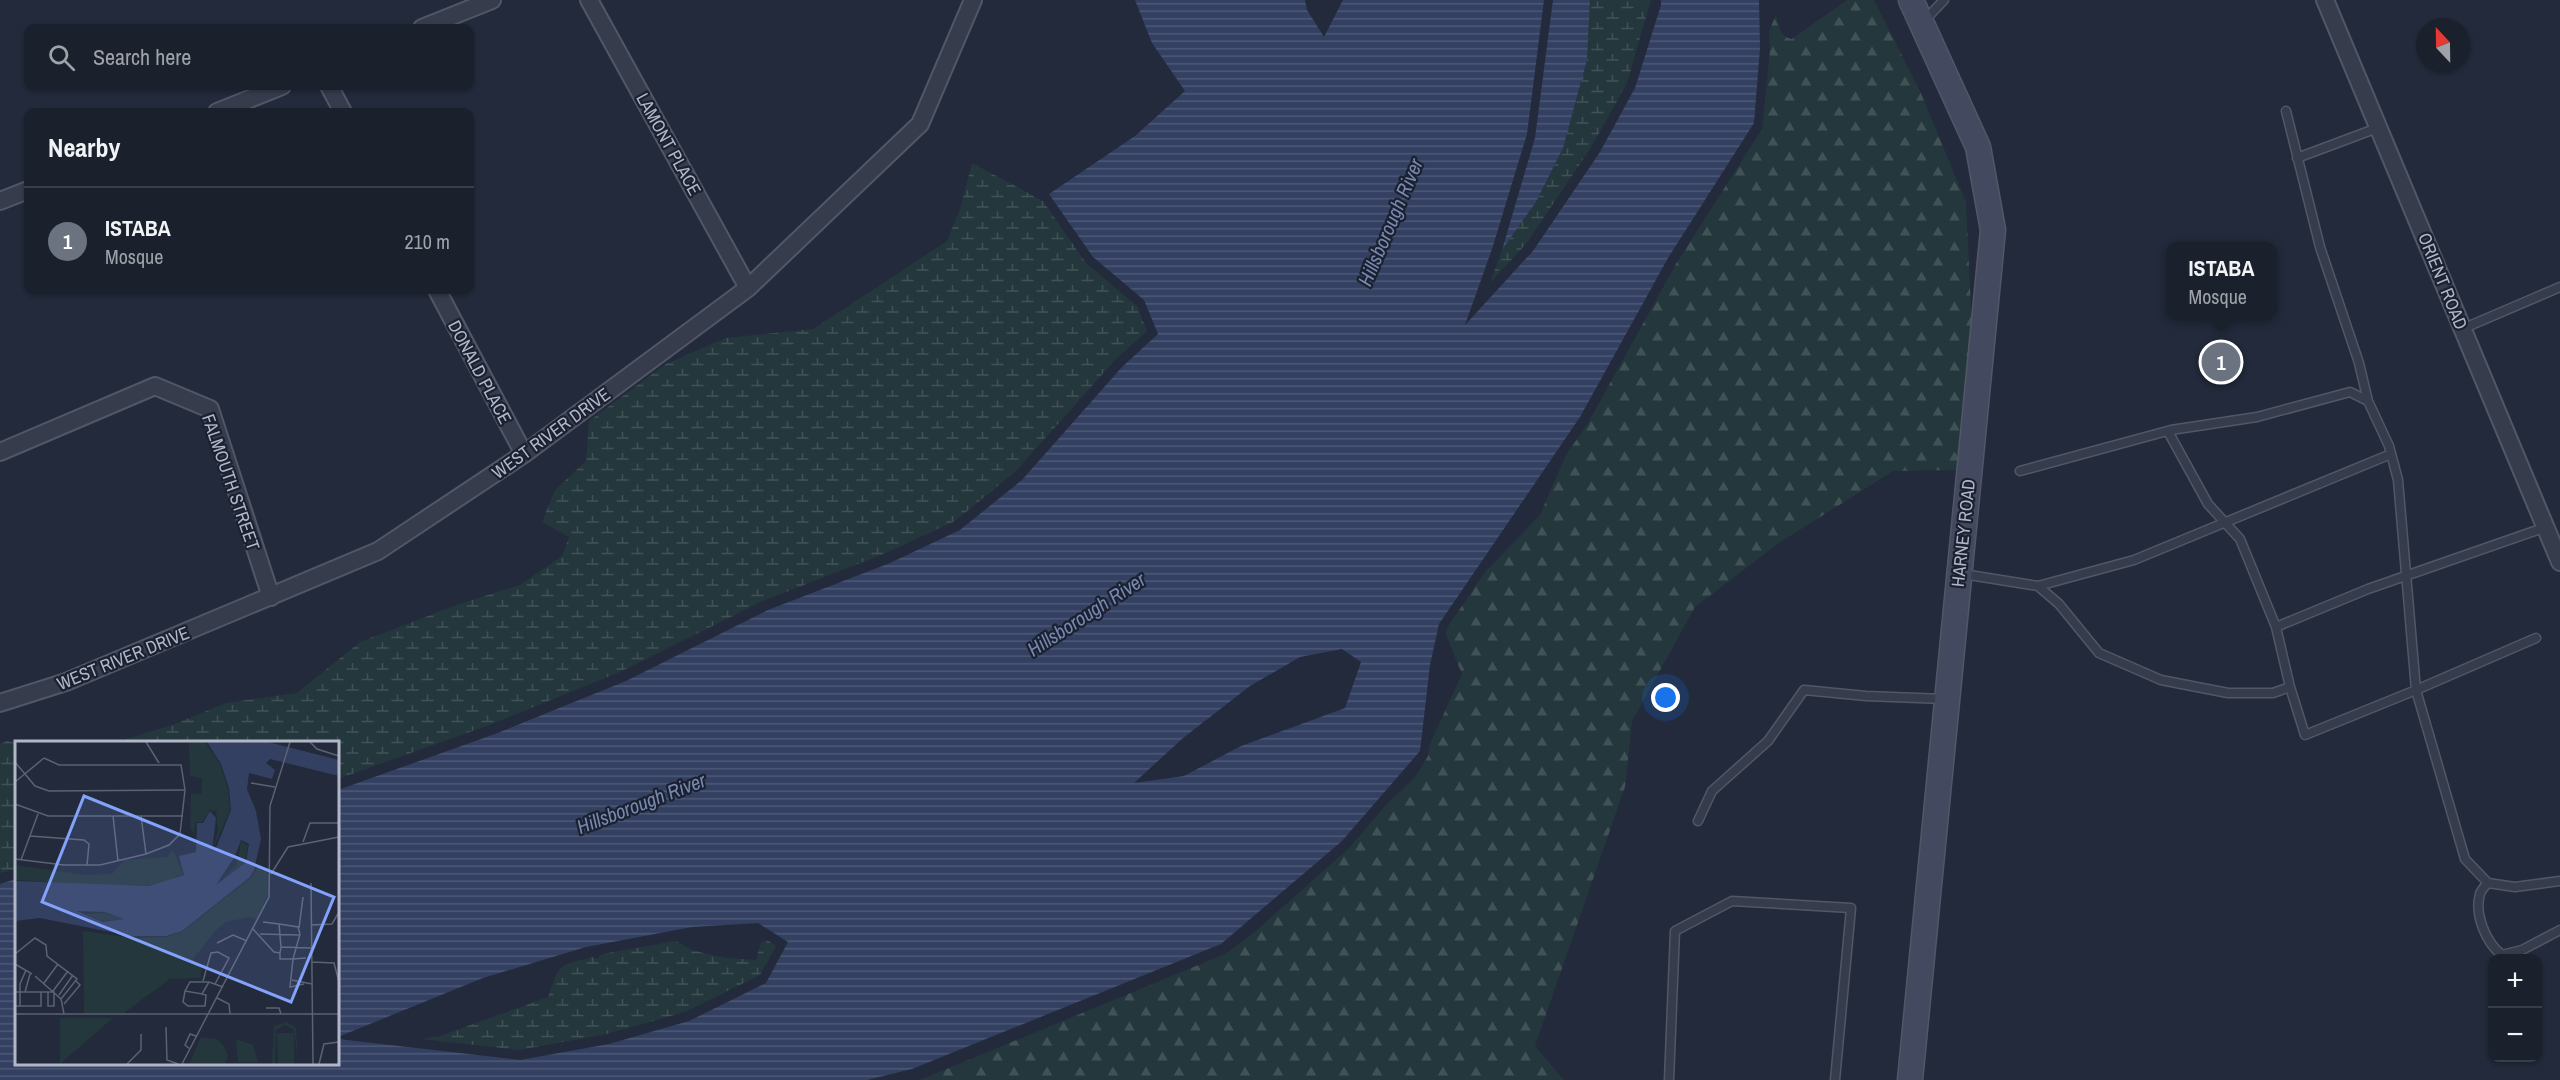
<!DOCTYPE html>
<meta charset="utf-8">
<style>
body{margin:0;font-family:"Archivo Narrow",sans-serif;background:#272d38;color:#f1f3f6}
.controls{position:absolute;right:18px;bottom:18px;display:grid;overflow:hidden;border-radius:12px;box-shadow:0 2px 4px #0004}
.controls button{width:54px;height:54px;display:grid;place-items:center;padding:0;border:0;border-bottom:2px solid #383e48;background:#1a202c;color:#f1f3f6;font:30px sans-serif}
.compass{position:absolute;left:2416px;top:18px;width:54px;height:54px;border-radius:50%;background:#1a202c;box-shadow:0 2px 4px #0004;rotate:338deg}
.you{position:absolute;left:1666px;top:698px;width:21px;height:21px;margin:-15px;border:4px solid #fff;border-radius:50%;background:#1a73e8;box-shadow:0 0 0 9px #1a73e833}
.badge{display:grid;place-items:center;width:39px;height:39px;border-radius:50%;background:#bca0f2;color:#fff;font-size:20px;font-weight:700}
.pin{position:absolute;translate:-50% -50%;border:3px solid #fff;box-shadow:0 2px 6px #0006}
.popup{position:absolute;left:2166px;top:242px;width:111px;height:78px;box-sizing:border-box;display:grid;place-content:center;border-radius:12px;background:#1a202c;filter:drop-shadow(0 2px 4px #0005);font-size:20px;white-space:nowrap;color:#9fa3a9}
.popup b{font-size:22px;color:#f1f3f6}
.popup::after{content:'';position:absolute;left:50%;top:100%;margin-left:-12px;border:12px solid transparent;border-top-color:#1a202c}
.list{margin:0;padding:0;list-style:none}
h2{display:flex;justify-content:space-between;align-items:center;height:78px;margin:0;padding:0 24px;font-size:26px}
h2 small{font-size:20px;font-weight:400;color:#9fa3a9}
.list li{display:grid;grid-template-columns:39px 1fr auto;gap:18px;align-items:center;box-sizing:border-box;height:108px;padding:0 24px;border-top:2px solid #383e48}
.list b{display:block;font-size:22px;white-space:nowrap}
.list p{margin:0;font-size:20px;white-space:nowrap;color:#9fa3a9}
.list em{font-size:20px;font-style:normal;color:#9fa3a9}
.icon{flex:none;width:33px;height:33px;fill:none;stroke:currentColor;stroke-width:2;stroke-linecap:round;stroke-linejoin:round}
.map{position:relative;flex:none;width:2560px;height:1080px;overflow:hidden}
.search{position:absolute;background:#1a202c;box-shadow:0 2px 4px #0004;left:24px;top:24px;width:450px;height:66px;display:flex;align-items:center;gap:15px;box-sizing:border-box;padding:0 21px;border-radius:12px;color:#9fa3a9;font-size:22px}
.panel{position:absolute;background:#1a202c;box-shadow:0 2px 4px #0004;left:24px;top:108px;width:450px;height:186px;border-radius:12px}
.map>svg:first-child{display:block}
.forest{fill:url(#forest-firs)}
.wetland{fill:url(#wetland-marsh)}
.water{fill:url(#water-rules);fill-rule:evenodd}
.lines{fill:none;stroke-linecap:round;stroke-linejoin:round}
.lane-casing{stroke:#515766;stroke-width:11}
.street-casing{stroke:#515766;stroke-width:20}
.secondary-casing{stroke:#515766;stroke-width:27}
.lane{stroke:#363c4c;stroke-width:8}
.street{stroke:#363c4c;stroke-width:16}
.secondary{stroke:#434a5f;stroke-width:24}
.labels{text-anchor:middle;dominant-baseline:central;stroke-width:4.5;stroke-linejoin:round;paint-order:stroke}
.street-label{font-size:18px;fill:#b1b7c7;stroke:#1b2130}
.water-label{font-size:20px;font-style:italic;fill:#7889b0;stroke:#1b2130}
.inset-road{fill:none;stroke:#5b6273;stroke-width:1.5}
.view{fill:#83a2fa;fill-opacity:0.15;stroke:#83a2fa;stroke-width:3}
.inset-edge{fill:none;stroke:#b1b7c7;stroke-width:3}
</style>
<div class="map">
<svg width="2560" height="1080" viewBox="0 0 2560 1080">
<defs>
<pattern id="forest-firs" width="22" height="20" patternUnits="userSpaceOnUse" patternTransform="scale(1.5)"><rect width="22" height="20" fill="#24373c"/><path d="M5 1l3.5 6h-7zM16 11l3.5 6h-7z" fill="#415257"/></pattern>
<pattern id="wetland-marsh" width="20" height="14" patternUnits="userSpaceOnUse" patternTransform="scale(1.5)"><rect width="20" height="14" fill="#24373c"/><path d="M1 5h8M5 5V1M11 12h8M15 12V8" fill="none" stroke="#415257"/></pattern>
<pattern id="water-rules" width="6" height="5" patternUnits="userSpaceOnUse" patternTransform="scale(1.5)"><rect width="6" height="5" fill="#334061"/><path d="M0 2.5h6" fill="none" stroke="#4e5976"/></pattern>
</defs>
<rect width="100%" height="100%" fill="#222a3b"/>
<!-- forest -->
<path class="forest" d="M1847,0H1874L1920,91L1966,202L1972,330L1958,470L1893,471L1779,543L1695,607L1632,721L1625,787L1535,1046L1564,1080H920L1225,954L1251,935L1348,849L1389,802L1415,777L1428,756L1430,744L1462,674L1446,635L1447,628L1485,572L1540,515L1566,455L1588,423L1676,264L1762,129L1770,50L1769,31L1776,15C1779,25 1780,38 1792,39Z"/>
<!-- wetland -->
<path class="wetland" d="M1590,0H1651L1627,83L1592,146L1526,244L1490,283L1502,250L1536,202L1563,148L1587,60Z
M972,163L1043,201L1086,263L1137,306L1147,331L1115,360L1015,472L955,521L886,553L763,601L622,671L492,724L338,779V742H118L175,724L226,703L297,693L360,642L459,604L520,585L562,556L569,537L542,522L555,490L586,461L589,421L666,364L726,338L813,329L947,241L960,209Z
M7,741L16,743V869L0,873V744Z
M767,940L776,946L760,975L685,1012L607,1034L519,1050L422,1039L440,1036L548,997C561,962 556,967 592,957L596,959L603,954L675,941L695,951L726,958L756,960L761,942Z"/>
<!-- water -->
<path class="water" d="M1135,0H1305L1307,10L1324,37L1343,0H1544L1527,134L1492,249L1465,325L1533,251L1600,152L1635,88L1661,5V0H1759L1760,48L1754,123L1668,258L1580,417L1439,624L1430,665L1420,751L1342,841L1221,944L912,1069L867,1080H0V884L16,879V1064H338V1039L520,1060L609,1044L689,1021L766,983L788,942L758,923L692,927L586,947L483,978L338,1037V790L495,734L626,681L768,610L890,563L960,530L1022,480L1122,367L1158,334L1144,300L1093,257L1049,194L1135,136L1185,91L1152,43ZM1342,649L1361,662L1345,708L1241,746L1184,776L1134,783L1183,738L1250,686L1300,657Z
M1553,0H1590L1587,60L1563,148L1536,202L1502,250L1535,138Z"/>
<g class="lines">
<defs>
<path id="lane" d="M1924,21L1944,0
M2286,111L2320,247L2359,363L2368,401
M2297,158L2380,127
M2462,329L2560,287
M2171,430L2257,417L2350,392L2368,401L2389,446L2398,480L2416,690L2305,735L2290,687
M2020,471L2171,430L2170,435L2208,504L2240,539L2276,627L2368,589L2546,527
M1963,574L2038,586L2059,604L2099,653L2161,680L2228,693H2273L2290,687L2276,627
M2038,586L2134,560L2391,454
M2536,638L2416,690L2465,859L2488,883L2515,887L2560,881
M1698,821L1712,791L1768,741L1804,690L1866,696L1944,699
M2488,883C2485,886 2481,890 2480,894C2474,914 2486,943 2502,955L2522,950L2560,930
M1669,1080L1675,931L1732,901L1851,908L1835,1080"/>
<path id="street" d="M589,0L748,288
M2325,0L2560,562
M422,28L492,0
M329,86L343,112
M217,112L282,86
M0,201L28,190
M437,290L524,454
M0,452L155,386L210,409L271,597
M0,703L66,682L378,551L524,454L748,288L920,124L973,0"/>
<path id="secondary" d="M1910,1080L1993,230L1978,147L1911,0"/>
</defs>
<!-- lane casing -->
<use href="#lane" class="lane-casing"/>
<!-- street casing -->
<use href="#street" class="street-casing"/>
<!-- secondary casing -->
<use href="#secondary" class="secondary-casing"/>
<!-- lane -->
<use href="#lane" class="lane"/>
<!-- street -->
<use href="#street" class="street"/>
<!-- secondary -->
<use href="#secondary" class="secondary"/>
</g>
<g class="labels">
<!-- street labels -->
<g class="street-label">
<text transform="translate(669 144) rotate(61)">LAMONT PLACE</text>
<text transform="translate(2443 281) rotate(68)">ORIENT ROAD</text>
<text transform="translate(480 372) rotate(62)">DONALD PLACE</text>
<text transform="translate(551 433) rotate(-36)">WEST RIVER DRIVE</text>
<text transform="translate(231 482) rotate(71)">FALMOUTH STREET</text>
<text transform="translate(1963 533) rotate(-84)">HARNEY ROAD</text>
<text transform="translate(123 658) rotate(-22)">WEST RIVER DRIVE</text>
</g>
<!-- water labels -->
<g class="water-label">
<text transform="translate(1390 222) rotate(-67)">Hillsborough River</text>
<text transform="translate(1086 614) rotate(-33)">Hillsborough River</text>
<text transform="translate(641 803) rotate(-21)">Hillsborough River</text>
</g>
</g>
<!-- overview -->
<g transform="translate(15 741)">
<rect width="324" height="324" fill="#222a3b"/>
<path d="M242,127H252L253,152L249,165L242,178L235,176L211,181L200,190L178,218L186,226V237L155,238L109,272H69L68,190L118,197L151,196L167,191L236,137ZM45,277H98L45,323Z" fill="#24373c"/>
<path d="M174,1H190L205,23L213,48L215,69L198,109L203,88L201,70L195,69L187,81H181L179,92L175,87L176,53H186L187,37L175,35ZM226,100L233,105L230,121L203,142L222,124ZM158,109L168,133L142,144L89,145L0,139V124L71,134L97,133L110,119L152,116ZM89,172L108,178L88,180L70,173Z" fill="#24373c"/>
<path d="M259,281L260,285L272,281L281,287L283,323L279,289L270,284L261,289L260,323H257ZM262,292H279V323H263ZM186,296L202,298L208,304L213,314L210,323H174ZM221,298L238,304L243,321H223Z" fill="#24373c"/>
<path d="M192,1H253L324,19V35L255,18L251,22L260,29L257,38L234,32L232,48L241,70L246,98L239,129L235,136L167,190L151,195H116L25,177L0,180V140L134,145L169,134L164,115L181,111L182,82H188L195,70L201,77L197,110L201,107L216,69L214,47L206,23ZM226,99L234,103L231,121L201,144L220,115ZM62,170L89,171L109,178L88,181Z" fill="#334061" fill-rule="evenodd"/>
<path class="inset-road" d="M131,1L144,22M295,1L302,8L324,15M0,21L20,45L34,50L169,49M0,41L29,17M236,42L260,46M0,63L33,75H168M98,75L103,120M126,75L131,113M15,95L69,99L74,103L72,124M288,101L295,82H324M0,118L49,124H85L131,113L154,104L165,93L170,49L166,24H44L29,17M6,119L23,73M256,133L273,106L324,96M296,142L298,323M248,181L264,183L266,206L297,207M264,183L283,186L285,193L278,218H265V212M296,184L317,183L324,171M284,187L288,156M238,188L259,211L265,212L266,206M245,193L284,194M202,202L218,194L232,200M0,213L20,197L31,204L32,215L62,238L46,258M297,221L319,222L324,241M0,223L17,233M20,235L46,258L49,273M277,239L297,243M188,240L196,212L203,211L214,217L200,243M194,241L187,253L170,250L175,241H194L208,246M29,242L43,223M289,243L275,246L278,218L291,217M38,250L53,230M170,250L168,261L173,265H190L191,254L187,253M0,251H33V265H39V251H33M10,251L15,233M44,254L58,234M202,257L214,263L215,273M49,263L65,244L61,240M0,265H26V251M5,265V243L11,229M251,267H264L266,273M0,273H324M151,286L152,319L163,323M175,308L170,304L175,293L181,295M112,323L126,309V293M167,323L254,156L255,65L275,1M304,323L309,303L324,301"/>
<path class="view" d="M69,55L319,156L276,261L27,161Z"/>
<rect width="324" height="324" class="inset-edge"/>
</g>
</svg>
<div class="controls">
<button>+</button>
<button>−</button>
</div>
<svg class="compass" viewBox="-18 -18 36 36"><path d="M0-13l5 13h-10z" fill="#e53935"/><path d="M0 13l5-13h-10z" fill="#9fa3a9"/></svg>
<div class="you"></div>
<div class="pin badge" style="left:2221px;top:362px;background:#6b7280">1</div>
<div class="popup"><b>ISTABA</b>Mosque</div>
<div class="search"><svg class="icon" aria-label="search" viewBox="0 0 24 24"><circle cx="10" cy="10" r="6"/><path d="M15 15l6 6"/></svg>Search here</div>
<section class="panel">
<h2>Nearby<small></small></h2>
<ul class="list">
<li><span class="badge" style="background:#6b7280">1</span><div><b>ISTABA</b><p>Mosque</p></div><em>210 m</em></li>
</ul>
</section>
</div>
